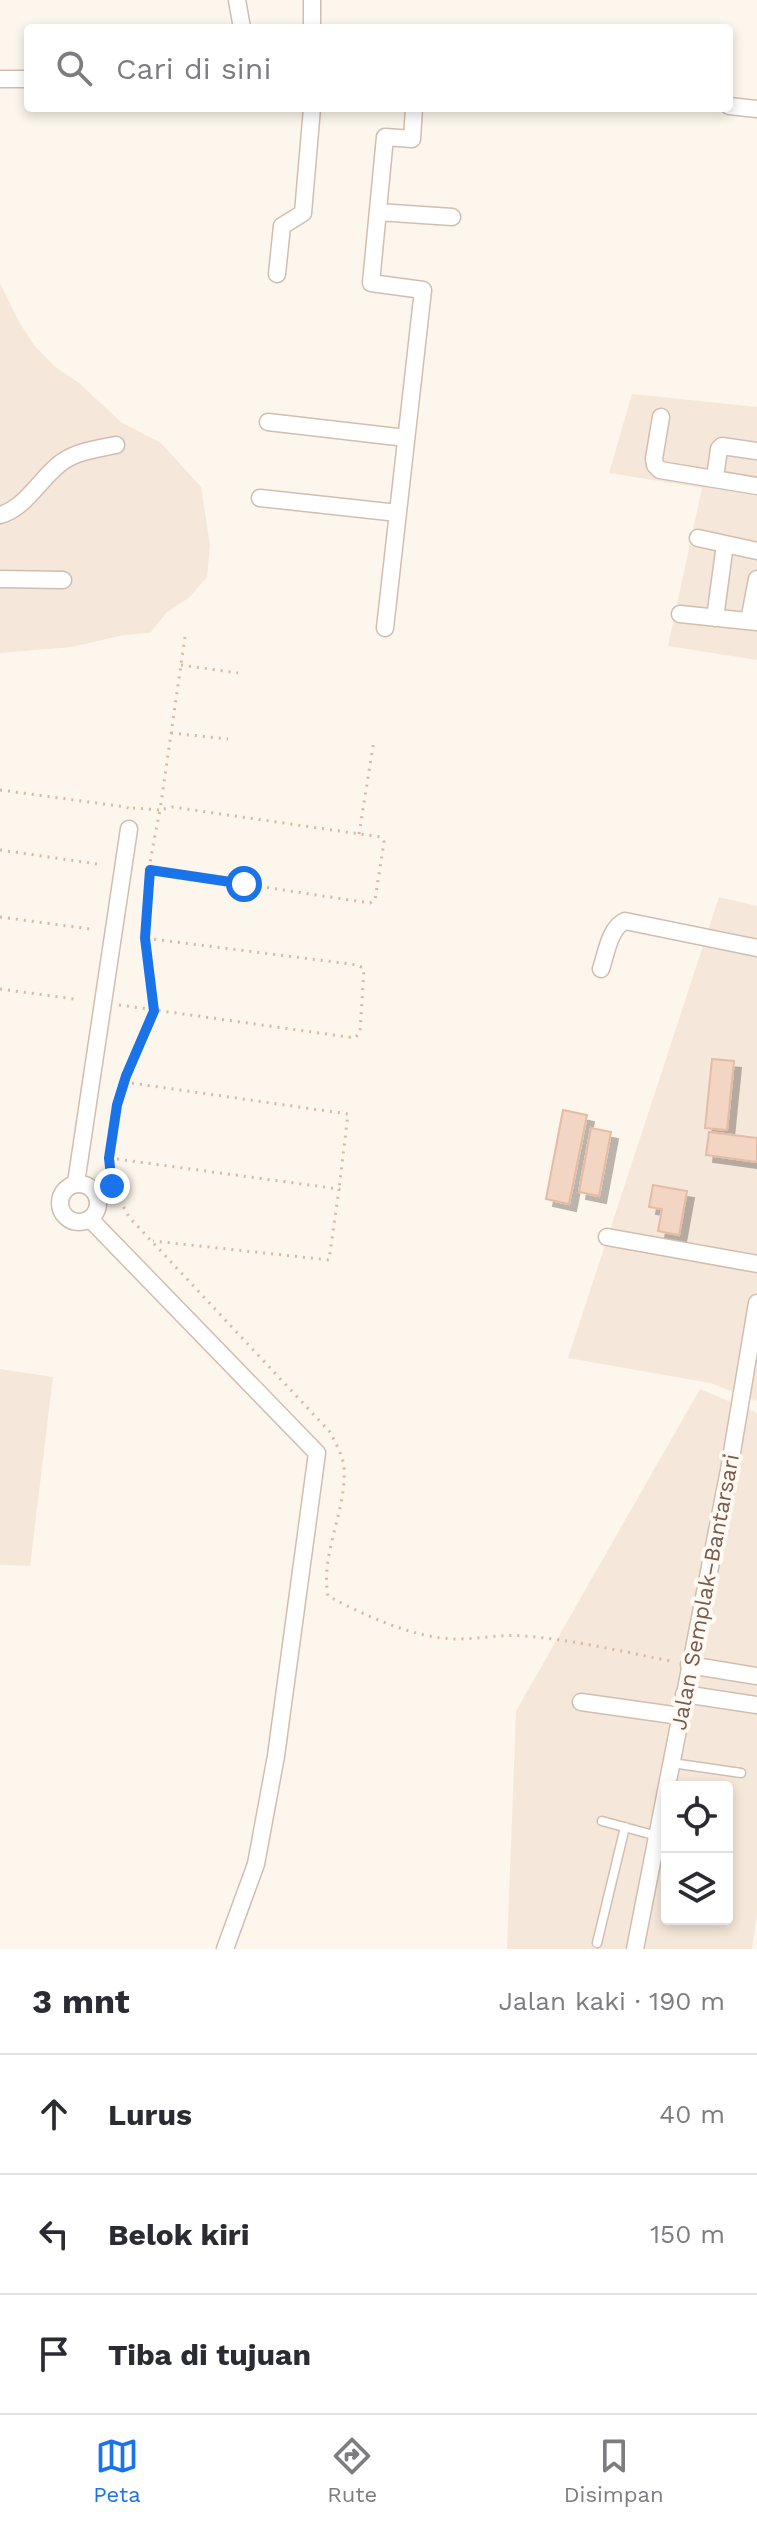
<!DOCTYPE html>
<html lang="id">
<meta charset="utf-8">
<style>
body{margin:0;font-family:"Work Sans",sans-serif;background:#f2f2f3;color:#2b2b33}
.controls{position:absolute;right:24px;bottom:24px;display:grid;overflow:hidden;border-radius:8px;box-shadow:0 4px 12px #0003}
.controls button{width:72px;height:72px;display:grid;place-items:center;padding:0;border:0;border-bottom:2px solid #e1e1e2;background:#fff;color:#2b2b33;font:40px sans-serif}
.stop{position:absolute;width:24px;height:24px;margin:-18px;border:6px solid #1a73e8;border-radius:50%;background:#fff}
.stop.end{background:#1a73e8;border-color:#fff;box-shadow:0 2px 8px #0008}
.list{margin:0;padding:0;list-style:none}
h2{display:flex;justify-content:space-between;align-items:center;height:104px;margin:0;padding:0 32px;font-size:34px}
h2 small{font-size:26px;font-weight:400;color:#7c7c81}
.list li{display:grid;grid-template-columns:52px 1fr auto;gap:24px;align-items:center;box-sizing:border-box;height:120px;padding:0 32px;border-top:2px solid #e1e1e2}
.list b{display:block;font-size:30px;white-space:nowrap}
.list em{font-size:26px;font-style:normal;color:#7c7c81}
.icon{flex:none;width:44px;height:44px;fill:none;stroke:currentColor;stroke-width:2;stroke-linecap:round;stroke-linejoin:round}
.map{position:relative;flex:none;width:757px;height:1949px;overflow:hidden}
.search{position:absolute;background:#fff;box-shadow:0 4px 12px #0003;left:24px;right:24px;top:24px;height:88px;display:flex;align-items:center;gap:20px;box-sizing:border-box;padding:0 28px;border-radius:8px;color:#7c7c81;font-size:30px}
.sheet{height:464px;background:#fff}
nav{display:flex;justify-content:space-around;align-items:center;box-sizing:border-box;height:112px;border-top:2px solid #e1e1e2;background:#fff;font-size:22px;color:#7c7c81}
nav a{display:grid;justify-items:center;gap:4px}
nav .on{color:#1a73e8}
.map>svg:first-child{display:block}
.residential{fill:#f5e8da;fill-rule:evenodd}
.building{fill:#f3d5c3;stroke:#e6bba3;stroke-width:2;filter:url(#shadow)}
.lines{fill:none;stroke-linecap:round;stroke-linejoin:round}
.service-casing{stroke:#d1beb0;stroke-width:11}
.minor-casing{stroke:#d1beb0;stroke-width:19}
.path{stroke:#d9b8a5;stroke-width:3;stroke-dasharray:2 6;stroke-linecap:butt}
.service{stroke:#fff;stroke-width:8}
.minor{stroke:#fff;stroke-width:16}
.route{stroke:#1a73e8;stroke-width:10}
.labels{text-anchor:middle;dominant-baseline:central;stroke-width:8;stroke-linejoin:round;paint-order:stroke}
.street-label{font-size:22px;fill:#7a5c4d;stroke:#fffaf3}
</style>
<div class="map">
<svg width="757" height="1949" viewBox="0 0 757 1949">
<defs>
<filter id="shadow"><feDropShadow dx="7" dy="7" stdDeviation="0" flood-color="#0004"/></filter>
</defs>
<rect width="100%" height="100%" fill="#fdf6ec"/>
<!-- residential -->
<path class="residential" d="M0,283L19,322L34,345L54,366L79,383L121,422L161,443L201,487L210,545L207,577L190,597L167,612L150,633L124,635L72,647L0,653Z
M632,394L757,407V660L668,646L702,488L609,473Z
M719,897L757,906V1401L710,1383L568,1358Z
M0,1369L53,1377L30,1566L0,1565Z
M700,1389L757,1413V1914L752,1949H507L516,1711ZM667,1787H727V1919H667Z"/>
<!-- building -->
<path class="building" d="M712,1059L734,1061L727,1130L705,1128Z
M563,1110L587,1115L569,1204L546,1199Z
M591,1128L611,1132L599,1196L579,1192Z
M709,1132L757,1138V1162L706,1155Z
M653,1185L687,1191L679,1235L658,1231L662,1209L649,1207Z"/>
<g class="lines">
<defs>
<path id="service" d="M672,1763L741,1773
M602,1821L657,1836
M597,1943L625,1827"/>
<path id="minor" d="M237,0L242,28
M312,0V28
M0,79H28
M729,106L757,109
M378,212L452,217
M277,274L282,226L303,213L312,108
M661,417L654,459L655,465L660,470L757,486
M268,422L406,438
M715,477L719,449L722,446L757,451
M260,498L398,513
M0,515C26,508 40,478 62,462C78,451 97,449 116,445
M698,538L757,551
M0,579L63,580
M680,614L757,622
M715,618L725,544
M749,621L757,579
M385,628L423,290L371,283L385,137L412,139L414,108
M601,969C606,954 610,927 625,921L757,948
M76,1183L129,829
M60 1203a19 19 0 1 1 38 0a19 19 0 1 1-38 0Z
M90,1219L317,1453L276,1756L256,1864L225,1949
M607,1237L757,1264
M689,1665L757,1676
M684,1694L757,1705
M581,1702L680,1716
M635,1949L729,1470L757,1303"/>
</defs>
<!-- service casing -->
<use href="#service" class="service-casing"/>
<!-- minor casing -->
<use href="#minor" class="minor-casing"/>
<!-- path -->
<path class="path" d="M181,665L238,673
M171,733L228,739
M0,790L126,807L132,810
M133,808L160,810L185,637
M359,834L374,740
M0,850L97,864
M0,917L90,929
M0,989L74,999
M119,1005L355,1038L360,1032L364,969L358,965L145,938
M124,1082L348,1114L339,1189
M109,1158L339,1189L329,1260L153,1241
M112,1186L129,1217L330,1432C335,1442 343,1456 344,1467C347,1511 320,1553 328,1596C366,1616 413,1638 456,1639C479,1639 501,1634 524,1636C575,1640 625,1652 675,1662
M97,1196L112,1186C107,1143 115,1101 132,1061C139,1046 151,1027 154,1011C159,987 146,961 145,938C142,896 152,851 160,810L172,807L381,837L384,842L375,900L370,903L150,870"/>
<!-- service -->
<use href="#service" class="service"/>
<!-- minor -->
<use href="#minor" class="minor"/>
</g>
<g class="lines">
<!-- route -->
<path class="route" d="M112,1186L109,1158L117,1105L126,1076L154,1011L145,938L150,870L244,884"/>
</g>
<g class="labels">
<!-- street labels -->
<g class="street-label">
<text transform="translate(705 1592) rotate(-79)">Jalan Semplak–Bantarsari</text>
</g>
</g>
</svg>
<div class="controls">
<button><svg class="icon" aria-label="locate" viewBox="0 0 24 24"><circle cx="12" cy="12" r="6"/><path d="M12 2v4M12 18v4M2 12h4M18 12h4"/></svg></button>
<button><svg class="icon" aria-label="layers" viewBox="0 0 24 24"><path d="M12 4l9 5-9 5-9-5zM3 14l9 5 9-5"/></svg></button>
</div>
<div class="stop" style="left:244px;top:884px"></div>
<div class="stop end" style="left:112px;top:1186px"></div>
<div class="search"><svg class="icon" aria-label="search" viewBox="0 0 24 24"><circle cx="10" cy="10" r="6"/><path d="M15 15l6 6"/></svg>Cari di sini</div>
</div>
<section class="sheet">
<h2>3 mnt<small>Jalan kaki · 190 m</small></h2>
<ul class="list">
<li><svg class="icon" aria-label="ahead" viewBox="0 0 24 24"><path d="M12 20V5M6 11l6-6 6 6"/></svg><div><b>Lurus</b></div><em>40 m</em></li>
<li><svg class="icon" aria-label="left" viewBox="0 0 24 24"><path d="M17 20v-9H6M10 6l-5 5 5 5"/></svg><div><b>Belok kiri</b></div><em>150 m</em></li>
<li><svg class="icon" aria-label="arrive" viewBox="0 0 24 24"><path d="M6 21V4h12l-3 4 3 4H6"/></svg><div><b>Tiba di tujuan</b></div></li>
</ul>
</section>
<nav>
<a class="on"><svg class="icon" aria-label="map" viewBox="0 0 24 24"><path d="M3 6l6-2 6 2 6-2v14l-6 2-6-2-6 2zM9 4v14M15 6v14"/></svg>Peta</a>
<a><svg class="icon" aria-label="directions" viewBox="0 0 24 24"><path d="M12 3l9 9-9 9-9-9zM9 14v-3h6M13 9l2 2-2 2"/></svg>Rute</a>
<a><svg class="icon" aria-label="saved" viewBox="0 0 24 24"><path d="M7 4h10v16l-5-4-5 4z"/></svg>Disimpan</a>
</nav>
